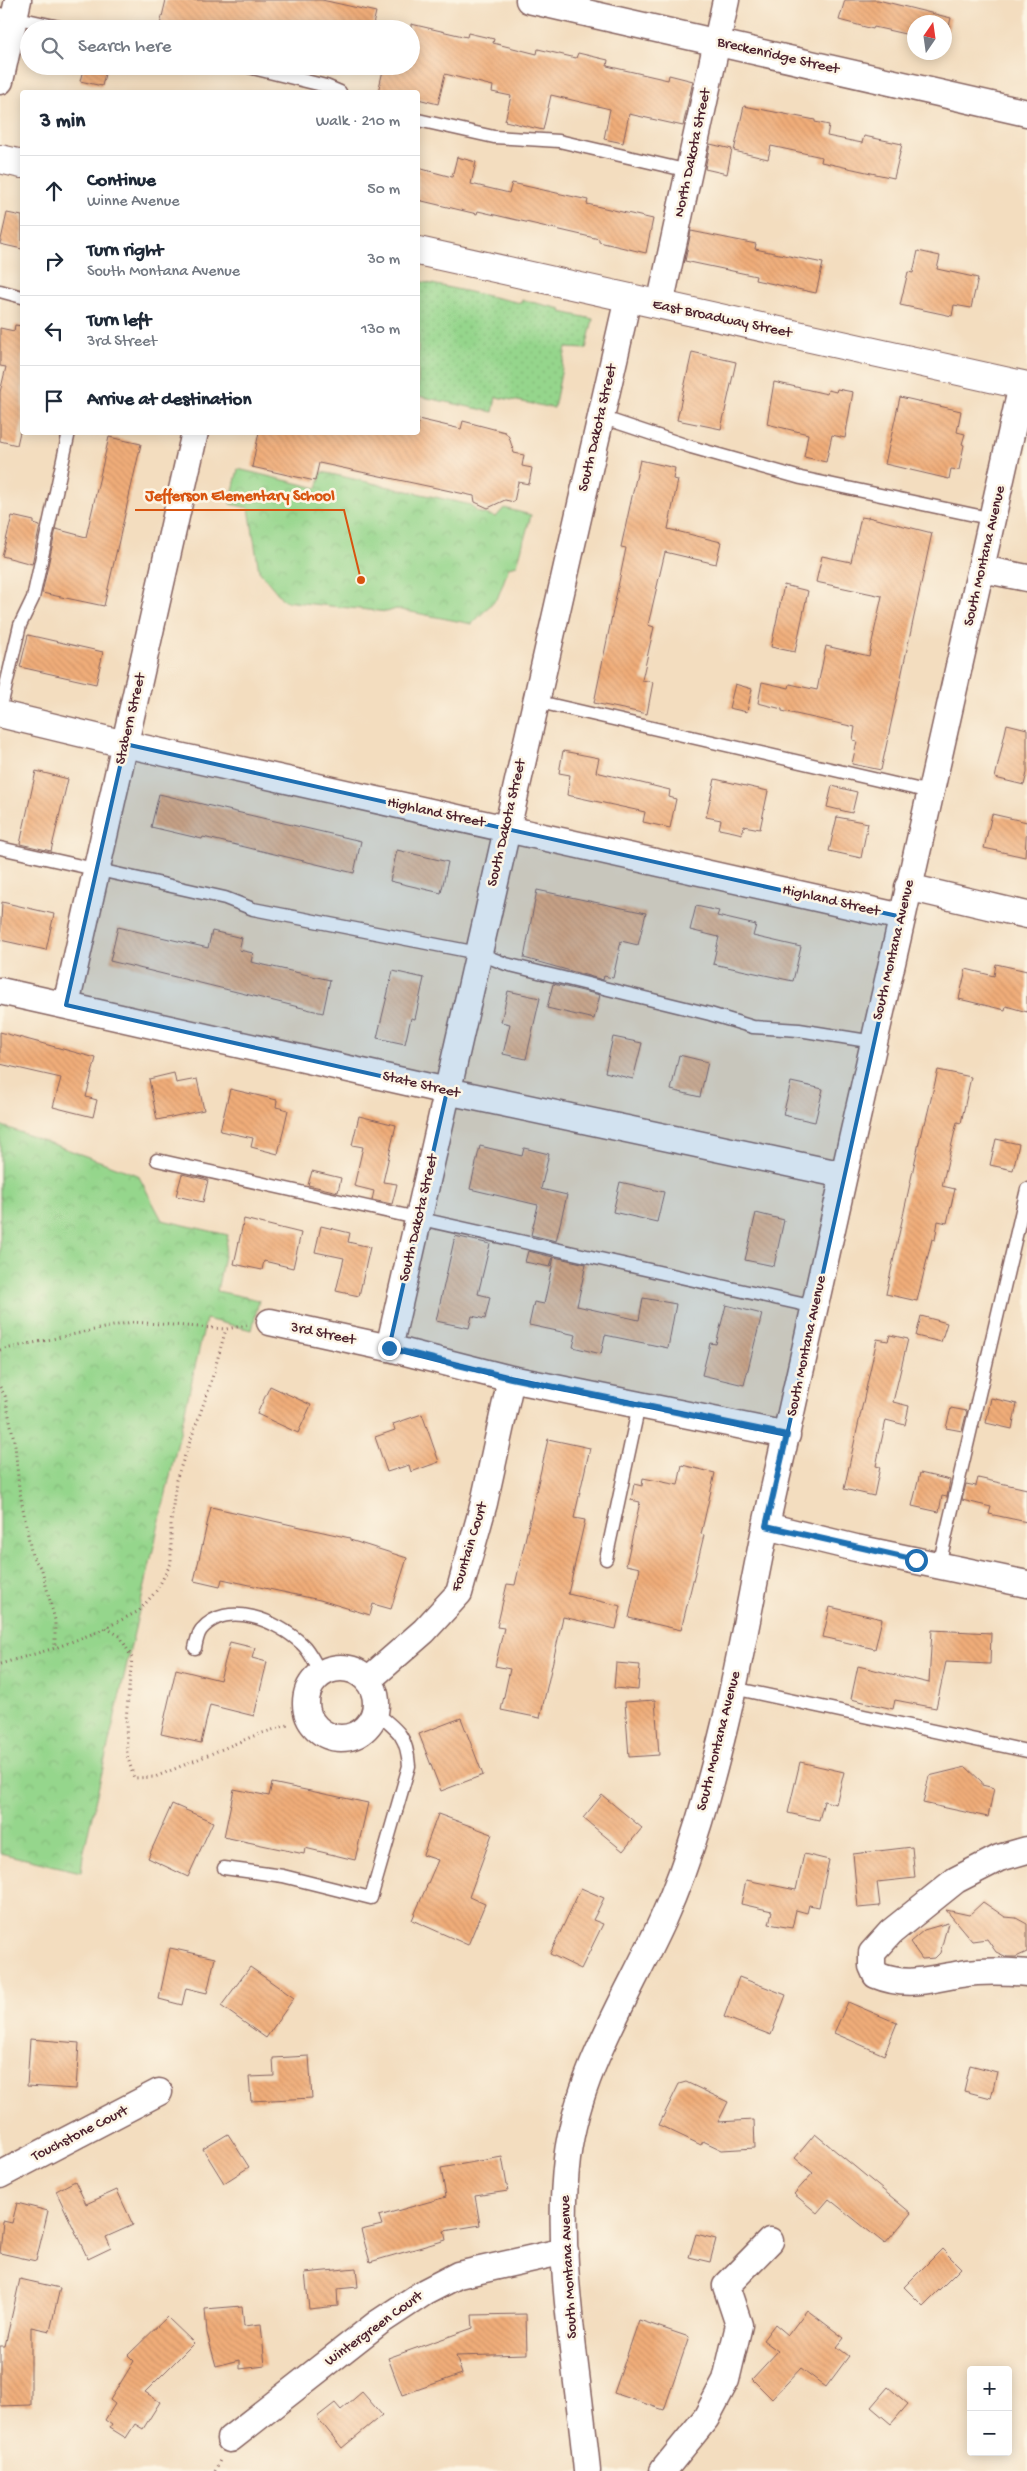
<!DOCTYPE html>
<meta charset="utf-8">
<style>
body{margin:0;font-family:"Gochi Hand",sans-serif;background:#f2f2f3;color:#1f2937}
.controls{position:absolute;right:15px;bottom:15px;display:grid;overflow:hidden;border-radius:5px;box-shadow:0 2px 12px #0003}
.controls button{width:45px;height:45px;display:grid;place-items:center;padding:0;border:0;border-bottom:1px solid #e0e1e3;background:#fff;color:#1f2937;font:25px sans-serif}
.compass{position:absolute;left:907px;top:15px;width:45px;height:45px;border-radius:50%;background:#fff;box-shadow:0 2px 12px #0003;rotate:13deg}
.stop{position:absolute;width:15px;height:15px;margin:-11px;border:4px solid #1f6fb2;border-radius:50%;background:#fff}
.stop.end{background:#1f6fb2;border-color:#fff;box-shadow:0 1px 5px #0008}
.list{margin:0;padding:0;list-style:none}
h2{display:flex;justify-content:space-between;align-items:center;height:65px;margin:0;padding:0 20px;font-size:21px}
h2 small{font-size:16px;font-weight:400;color:#747a83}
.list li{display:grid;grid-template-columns:32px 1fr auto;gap:15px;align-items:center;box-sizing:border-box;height:70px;padding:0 20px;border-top:1px solid #e0e1e3}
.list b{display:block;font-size:19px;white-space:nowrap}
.list p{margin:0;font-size:16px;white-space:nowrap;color:#747a83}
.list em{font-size:16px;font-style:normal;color:#747a83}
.icon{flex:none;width:28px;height:28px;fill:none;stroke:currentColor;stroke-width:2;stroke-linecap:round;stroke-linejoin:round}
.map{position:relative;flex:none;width:1027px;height:2471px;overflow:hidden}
.search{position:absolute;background:#fff;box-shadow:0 2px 12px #0003;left:20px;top:20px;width:400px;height:55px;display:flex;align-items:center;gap:12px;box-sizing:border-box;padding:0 18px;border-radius:28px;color:#747a83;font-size:19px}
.panel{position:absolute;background:#fff;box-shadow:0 2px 12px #0003;left:20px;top:90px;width:400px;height:345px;border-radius:5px}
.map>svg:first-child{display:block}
.grass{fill:url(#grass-dots);stroke:#707a5c}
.park{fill:url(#park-crowns);stroke:#707a5c}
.building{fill:url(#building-back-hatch)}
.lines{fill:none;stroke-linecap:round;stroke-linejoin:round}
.lane-casing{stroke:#85625f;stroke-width:15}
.street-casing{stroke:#85625f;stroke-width:29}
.secondary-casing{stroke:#85625f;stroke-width:30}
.path{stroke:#85625f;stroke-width:3;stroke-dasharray:1 4;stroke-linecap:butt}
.lane{stroke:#fff;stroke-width:12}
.street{stroke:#fff;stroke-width:26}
.secondary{stroke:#fff;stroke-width:28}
.route{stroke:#1f6fb2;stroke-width:6}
.marked{fill:#1f6fb2;fill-opacity:0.2;stroke:#1f6fb2;stroke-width:4;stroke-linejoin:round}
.labels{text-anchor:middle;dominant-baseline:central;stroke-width:5;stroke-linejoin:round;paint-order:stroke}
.street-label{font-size:15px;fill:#4a1f2b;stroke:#fcf5e5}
.leader{fill:none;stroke:#d8530f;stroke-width:2}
.callout-dot{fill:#d8530f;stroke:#fcf5e5;stroke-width:2}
.callout-label{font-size:16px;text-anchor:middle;font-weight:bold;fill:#d8530f;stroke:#fcf5e5;stroke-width:5;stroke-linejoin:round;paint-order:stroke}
</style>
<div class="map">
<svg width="1027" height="2471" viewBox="0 0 1027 2471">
<defs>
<pattern id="grass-dots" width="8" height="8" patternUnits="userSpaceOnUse" patternTransform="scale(1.25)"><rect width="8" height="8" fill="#95d68c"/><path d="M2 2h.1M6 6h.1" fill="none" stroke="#82b779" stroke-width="1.8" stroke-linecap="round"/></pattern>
<pattern id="park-crowns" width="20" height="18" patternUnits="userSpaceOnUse" patternTransform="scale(1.25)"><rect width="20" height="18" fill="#95d68c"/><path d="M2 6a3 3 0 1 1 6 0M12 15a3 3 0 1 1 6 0" fill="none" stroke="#82b779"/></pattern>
<pattern id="building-back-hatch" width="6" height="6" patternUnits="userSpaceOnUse" patternTransform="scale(1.25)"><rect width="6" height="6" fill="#f0ad79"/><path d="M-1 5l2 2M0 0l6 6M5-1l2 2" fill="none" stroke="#cf9469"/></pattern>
</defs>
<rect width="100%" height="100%" fill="#fcf5e5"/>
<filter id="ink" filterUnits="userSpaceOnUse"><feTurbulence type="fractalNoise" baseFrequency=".02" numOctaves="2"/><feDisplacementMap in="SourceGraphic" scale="10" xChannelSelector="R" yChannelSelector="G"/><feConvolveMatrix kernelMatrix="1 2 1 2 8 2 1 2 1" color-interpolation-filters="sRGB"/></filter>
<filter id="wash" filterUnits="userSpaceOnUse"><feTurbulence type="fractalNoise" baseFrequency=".0096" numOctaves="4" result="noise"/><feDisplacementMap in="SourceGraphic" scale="20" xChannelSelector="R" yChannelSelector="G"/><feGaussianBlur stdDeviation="1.12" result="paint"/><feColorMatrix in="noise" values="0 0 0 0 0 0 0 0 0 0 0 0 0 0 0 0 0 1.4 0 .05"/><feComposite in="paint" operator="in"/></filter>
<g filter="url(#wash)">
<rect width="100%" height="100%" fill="#f3ddbf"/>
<!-- grass -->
<path class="grass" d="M418,281L521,303L522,300L562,309L561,312L593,319L586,349L566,348L554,408L496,397L493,412L418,396Z"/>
<!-- park -->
<path class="park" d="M238,469L317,488L322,472L471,505L477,512L496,517L504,508L531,515L517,565L509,567L498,597L472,624L396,609L387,612L284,601L259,571L249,508L230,504Z
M0,1125L138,1175L162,1220L228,1235L217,1291L259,1300L252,1330L206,1319L83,1855L81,1872L0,1853Z"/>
<g id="blocks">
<!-- building -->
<path class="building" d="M166,0H322L376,12L372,29H159Z
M845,0H878L951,18L944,46V22H914V36L874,27L873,29L839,20Z
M411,24L467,37L468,33L494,39L493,43L537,54L538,49L576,58L578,53L608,60L607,66L668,80L669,75L693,81L683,126L629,114L623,143L604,139L610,109L551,95L543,130L505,121L511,96L492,92L493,86L445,74L438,104L418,99V92H378L384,66H411Z
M84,66H107L102,86L80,81Z
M744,106L815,120V122L829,125L827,136L862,143L864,136L902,144L894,178L821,162L822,157L771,146L768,159L734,151Z
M710,144L732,149L727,174L705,169Z
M457,157L476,162L471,184L509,193L512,183L588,200L587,204L653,219L646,253L599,242V239L478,211L477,214L418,200V168L452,177Z
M7,213L22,216V249L0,244Z
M691,231L756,244L755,249L823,263L816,293L755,280L756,276L685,261Z
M918,251L940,256L937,269L978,278L971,308L954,305L952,316L900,305L908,272L913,273Z
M15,325L22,326V423L17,445L0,441V392L6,367L0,366V328L14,331Z
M692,352L736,362L721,429L677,420Z
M774,382L827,394L828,390L836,392L837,389L853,392L845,438L832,435L826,462L804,457L808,434L767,424Z
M900,397L961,411L957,432L965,434L962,444L964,445L959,470L951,469L949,479L885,464Z
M418,419L461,429L463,421L505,432L509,437L514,453L524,455L522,466L532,468L529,484L518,482L514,502L505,500L488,508L475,502L474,496L319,463L315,481L252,467L259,432H418Z
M109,437L141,444L104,606L42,593L56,529L86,537Z
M640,460L675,468L673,479L678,480L668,529L721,542L716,564L665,552L648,625L654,627L642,680L653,682L647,714L594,703L626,548L621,547Z
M12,516L34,521V524L40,526L32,564L2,556Z
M861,517L868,518V517L932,533L881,770L852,764L857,741L853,740L855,727L782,711V709L758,703L762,682L789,688L790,684L817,690L826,646L869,656L882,596L816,582L822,556L851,562Z
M784,585L808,591L795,652L771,647Z
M28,635L103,652L96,684L20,667Z
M735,684L752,689L747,712L729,708Z
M1007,724L1027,729V773L1024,785L995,778Z
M563,751L599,758L596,772L670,790L669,797L676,799L670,828L643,822L645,812L567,795L570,775L559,773Z
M36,771L68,779L51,851L20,844Z
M715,779L768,791L760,829L744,826L742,834L734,832L719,829L721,820L706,817Z
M832,786L857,792L852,813L827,807Z
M159,794L361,841L354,873L203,837L202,839L151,827Z
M992,814L1027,822L1025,857L984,848Z
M837,817L868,823L861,858L829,851Z
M397,850L448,862L441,893L390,881Z
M537,890L646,913L638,945L621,941L613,978L604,976L603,980L524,958Z
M2,902L54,914L46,950L0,940Z
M696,906L719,911L717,916L756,925L753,936L801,947L793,981L713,964L719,937L690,930Z
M118,927L208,948L212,931L242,938L239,950L253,953L251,962L330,980L323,1013L110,961Z
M996,964L1027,971V1012L1006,1006L1005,1010L959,999L966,969L994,976Z
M393,971L424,978L415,1019L411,1018L405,1044L377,1038Z
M553,984L600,995L594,1019L547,1008Z
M508,991L540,998L526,1059L503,1054L510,1024L501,1022Z
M0,1032L96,1058L86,1097L97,1100L93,1117L53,1107L61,1078L0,1064Z
M613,1037L642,1043L633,1079L605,1072Z
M679,1055L708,1062L700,1097L671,1090Z
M938,1070L971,1077L961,1123L957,1122L942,1186L955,1189L947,1223L938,1221L935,1240L932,1239L917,1301L886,1294L923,1124H925Z
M174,1073L176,1083L197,1079L204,1110L157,1120L149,1079Z
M791,1082L823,1089L815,1122L783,1115Z
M230,1089L277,1100L276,1107L288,1110L278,1154L251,1147L253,1138L220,1131Z
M359,1116L396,1125L383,1182L397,1184L392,1204L372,1200L374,1191L354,1186L363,1147L352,1145Z
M996,1139L1019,1144L1013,1170L990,1165Z
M480,1146L522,1156L524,1148L549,1154L541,1189L567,1195L556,1241L531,1235L538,1205L470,1189Z
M312,1171L341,1178L338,1192L308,1185Z
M182,1174L208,1180L203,1202L176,1196Z
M620,1182L664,1192L657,1222L613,1212Z
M756,1213L784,1220L774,1266L745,1260Z
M244,1219L301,1233L293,1268L264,1261L262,1270L234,1264Z
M321,1226L350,1233L348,1242L370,1247L359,1296L336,1291L344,1258L315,1252Z
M455,1236L490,1244L478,1294L490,1297L485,1319L472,1316L469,1328L436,1321Z
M528,1251L553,1257L550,1267L525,1262Z
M554,1257L586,1264L577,1306L639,1320L643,1298L676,1304L668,1348L605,1335L601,1354L573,1347L576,1335L529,1325L534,1302L544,1304Z
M726,1305L762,1314L744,1385L702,1375L710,1343L716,1344Z
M921,1316L947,1323L941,1342L916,1336Z
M890,1335L908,1339L893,1402L909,1406L905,1425L886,1420L876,1466L880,1467L874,1496L844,1489L877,1339L888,1341Z
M270,1386L311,1405L298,1433L257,1414Z
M991,1398L1017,1404L1012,1429L986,1423Z
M951,1408L967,1411L962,1431L946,1428Z
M422,1414L439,1462L411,1472L409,1465L387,1472L375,1437L395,1430L393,1424Z
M548,1439L590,1448L574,1518L585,1520L568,1594L621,1606L616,1629L563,1617L540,1718L501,1710L510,1669L495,1666L504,1628L497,1627L507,1584L515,1585Z
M682,1465L715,1473L701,1534L704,1535L681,1630L629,1618L640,1568L626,1565L640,1502L631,1500L634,1484L642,1486L643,1478L678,1485Z
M920,1473L950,1480L947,1497L942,1496L939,1512L912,1506Z
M978,1478L1027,1489V1522L989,1514L991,1507L962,1500L966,1484L976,1486Z
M211,1507L350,1538V1540L407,1558L391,1609L373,1604L370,1615L320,1600L222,1579L220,1587L194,1581Z
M830,1607L882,1619L875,1649L823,1637Z
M932,1630L991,1633L990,1664L946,1662L936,1708L895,1700L893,1709L851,1699L858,1666L929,1683Z
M230,1642L255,1648L252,1658L267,1662L254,1716L210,1705L201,1743L161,1734L176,1669L220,1680Z
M616,1663L640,1665L638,1690L614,1688Z
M655,1700L659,1755L629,1757L625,1702Z
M461,1718L483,1775L441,1791L419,1734Z
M800,1762L844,1772L836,1804L824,1801L819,1820L788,1813Z
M966,1767L982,1782V1785L994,1788L988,1817L923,1803L929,1776Z
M272,1783L368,1803L355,1860L305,1848L304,1854L224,1837L234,1789L269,1796Z
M602,1795L642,1828L623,1851L583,1818Z
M172,1804L213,1822L188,1877L148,1858Z
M438,1814L492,1834L469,1897L485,1904L468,1945L412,1920L438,1860L423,1855Z
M912,1847L915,1878L877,1882L880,1906L858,1908L853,1854Z
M804,1854L829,1860L819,1907L809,1905L807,1913L796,1910L792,1928L769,1924L772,1911L741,1904L746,1880L796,1890Z
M581,1888L604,1898L593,1920L603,1924L581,1969L550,1954Z
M983,1902L1005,1917L1016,1918L1027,1924V1952L1016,1957H1007L996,1952L987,1939L972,1941L946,1910L969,1915Z
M948,1923L940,1953L935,1958L922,1959L910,1942L924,1930Z
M170,1948L215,1958L207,1993L186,1988L182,2005L159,1999Z
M250,1967L294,1998L266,2038L221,2006Z
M739,1977L786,1995L771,2035L724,2017Z
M848,2002L897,2023L884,2055L834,2033Z
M30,2039L79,2043L76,2089L27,2086Z
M309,2056L312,2098L251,2101L249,2077L274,2076L273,2058Z
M970,2065L997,2072L991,2098L964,2091Z
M686,2082L728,2102L718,2122L754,2120L755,2148L722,2150L703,2141L701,2145L659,2125L679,2084Z
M228,2134L249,2167L224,2183L203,2149Z
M815,2134L911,2213L885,2244L829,2199L817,2213L794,2194L813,2173L795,2158Z
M502,2157L508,2191L475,2196L480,2225L444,2231L446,2240L370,2262L361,2230L382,2225L379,2216L446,2197L441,2168Z
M75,2181L86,2204L117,2190L133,2225L106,2237L111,2248L88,2259L56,2191Z
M17,2203L48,2211L36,2261L0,2253L3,2221L12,2223Z
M696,2234L716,2239L710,2262L689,2257Z
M942,2249L961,2268L923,2306L904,2287Z
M356,2268L358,2287L337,2289L338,2306L309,2309L305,2273Z
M20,2279L60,2288L50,2331L31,2327V2405L0,2406V2346H5Z
M242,2306L244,2326L261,2324L265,2366L240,2369V2360L216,2366L207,2333L205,2309Z
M807,2310L844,2338L837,2347L849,2356L826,2387L801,2368L772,2399L752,2379L778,2351L763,2340L775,2324L788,2335Z
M526,2314L527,2354L456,2356L462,2374L402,2395L388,2358L473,2328L472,2315Z
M167,2317L194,2343L145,2392L160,2402L143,2429L135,2424L126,2438L110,2428L112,2425L105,2420L115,2404L110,2400L134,2361L128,2355Z
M639,2320L689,2337L664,2410L614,2393Z
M888,2387L908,2404L891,2424L871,2407Z
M362,2392L382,2415L342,2448L317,2417L335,2403L341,2410Z"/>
</g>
</g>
<g filter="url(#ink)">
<use href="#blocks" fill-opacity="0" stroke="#85625f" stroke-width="1"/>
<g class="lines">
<defs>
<path id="lane" d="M0,14L68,29
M245,66L326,86L340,92
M418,120L494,137L559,141L689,171
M0,291L22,297
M601,417L691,447L801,478L993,519
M535,701L930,792
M0,711L20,625L33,598L69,432
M0,848L225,898L253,909L478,953L506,964L710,1014L753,1027L799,1030L874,1042
M157,1160L815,1307
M606,1559L639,1405
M939,1565L1027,1189
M195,1648C196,1643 198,1634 201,1630C227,1599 278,1621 302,1644C310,1651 315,1664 321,1673
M733,1688L1027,1751
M224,1868L283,1876L371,1898L409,1766C407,1736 398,1730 375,1712"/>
<path id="street" d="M529,0L1027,113
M0,81L18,0
M660,305L726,0
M982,569L1027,578
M0,714L125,744L902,917
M908,887L1027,915
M0,991L447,1091L844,1175
M66,1005L195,432
M270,1322L389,1348L511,1379L787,1435
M389,1348L628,298
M766,1526L856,1548L1027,1584
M306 1703a35 35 0 1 1 70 0a35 35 0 1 1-70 0Z
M368,1680L424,1631L459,1593L484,1503L511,1379
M1027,1850L999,1858L956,1880L891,1932L872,1953V1966L876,1975C908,1988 929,1979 961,1974C983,1970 1005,1971 1027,1973
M0,2175L159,2092
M230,2439L378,2323L425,2292L458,2275L565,2251
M587,2471C578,2370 555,2260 567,2159C578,2071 627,1998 663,1919C691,1857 709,1790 725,1724C740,1661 751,1597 764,1534C790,1414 818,1295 844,1175C903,911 964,649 1022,385
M663,2471L706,2418L726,2380L739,2325L726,2286L770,2241"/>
<path id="secondary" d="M0,159L22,164
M418,251L1027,386"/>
</defs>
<!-- lane casing -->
<use href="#lane" class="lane-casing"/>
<!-- street casing -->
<use href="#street" class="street-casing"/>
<!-- secondary casing -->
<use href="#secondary" class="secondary-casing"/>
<!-- path -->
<path class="path" d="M0,1350L132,1322L226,1329L247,1325
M0,1387L5,1396L15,1445L19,1488L32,1556L42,1570L55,1620V1648
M106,1628L120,1636L132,1658L126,1719L127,1755L134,1778L155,1777L256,1735L288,1725
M0,1664L55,1648L97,1632L139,1611L157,1590L171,1563V1523L176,1480L209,1389L226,1329
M215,2471L220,2460"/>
<!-- lane -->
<use href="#lane" class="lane"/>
<!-- street -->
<use href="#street" class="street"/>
<!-- secondary -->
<use href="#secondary" class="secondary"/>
</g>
</g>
<g class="lines" filter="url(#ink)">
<!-- route -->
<path class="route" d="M389,1348L511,1378L787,1435L766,1526L916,1560"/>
</g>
<!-- marked area -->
<path class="marked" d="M125,744L902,917L787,1435L511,1379L389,1348L447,1091L66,1005Z"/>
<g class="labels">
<!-- street labels -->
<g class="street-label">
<text transform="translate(778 56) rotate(13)">Breckenridge Street</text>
<text transform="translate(693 153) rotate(-78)">North Dakota Street</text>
<text transform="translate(722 319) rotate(12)">East Broadway Street</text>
<text transform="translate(598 428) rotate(-77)">South Dakota Street</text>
<text transform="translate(985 556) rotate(-77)">South Montana Avenue</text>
<text transform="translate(131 719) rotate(-77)">Stabern Street</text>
<text transform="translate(436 813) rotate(12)">Highland Street</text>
<text transform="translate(507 823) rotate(-77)">South Dakota Street</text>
<text transform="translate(831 901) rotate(13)">Highland Street</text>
<text transform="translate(894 950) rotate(-77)">South Montana Avenue</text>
<text transform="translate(421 1085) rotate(13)">State Street</text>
<text transform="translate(419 1218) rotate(-77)">South Dakota Street</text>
<text transform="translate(323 1334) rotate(12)">3rd Street</text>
<text transform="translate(807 1346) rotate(-78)">South Montana Avenue</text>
<text transform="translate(470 1547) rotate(-73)">Fountain Court</text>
<text transform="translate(719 1741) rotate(-76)">South Montana Avenue</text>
<text transform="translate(80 2134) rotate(-27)">Touchstone Court</text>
<text transform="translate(569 2267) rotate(-93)">South Montana Avenue</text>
<text transform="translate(374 2329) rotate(-36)">Wintergreen Court</text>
</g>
</g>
<!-- callouts -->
<path class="leader" d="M361 580L344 510H135"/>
<circle class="callout-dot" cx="361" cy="580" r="5"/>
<g class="callout-label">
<text x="240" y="500">Jefferson Elementary School</text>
</g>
</svg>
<div class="controls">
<button>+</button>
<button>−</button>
</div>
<svg class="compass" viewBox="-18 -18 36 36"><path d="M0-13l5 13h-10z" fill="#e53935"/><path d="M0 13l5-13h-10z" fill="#747a83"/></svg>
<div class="stop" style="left:916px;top:1560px"></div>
<div class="stop end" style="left:389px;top:1348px"></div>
<div class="search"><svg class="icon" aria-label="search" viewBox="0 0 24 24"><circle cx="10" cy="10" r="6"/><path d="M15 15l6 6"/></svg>Search here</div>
<section class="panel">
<h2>3 min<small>Walk · 210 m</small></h2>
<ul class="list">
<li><svg class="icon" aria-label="ahead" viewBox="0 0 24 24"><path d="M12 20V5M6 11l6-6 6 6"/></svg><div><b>Continue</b><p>Winne Avenue</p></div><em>50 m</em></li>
<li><svg class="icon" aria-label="right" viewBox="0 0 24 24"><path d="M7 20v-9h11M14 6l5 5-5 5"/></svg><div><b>Turn right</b><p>South Montana Avenue</p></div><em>30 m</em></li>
<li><svg class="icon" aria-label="left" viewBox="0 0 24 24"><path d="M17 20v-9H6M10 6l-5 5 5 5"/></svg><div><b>Turn left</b><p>3rd Street</p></div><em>130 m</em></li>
<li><svg class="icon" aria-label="arrive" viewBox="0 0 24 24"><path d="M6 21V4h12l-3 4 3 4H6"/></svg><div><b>Arrive at destination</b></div></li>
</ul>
</section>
</div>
